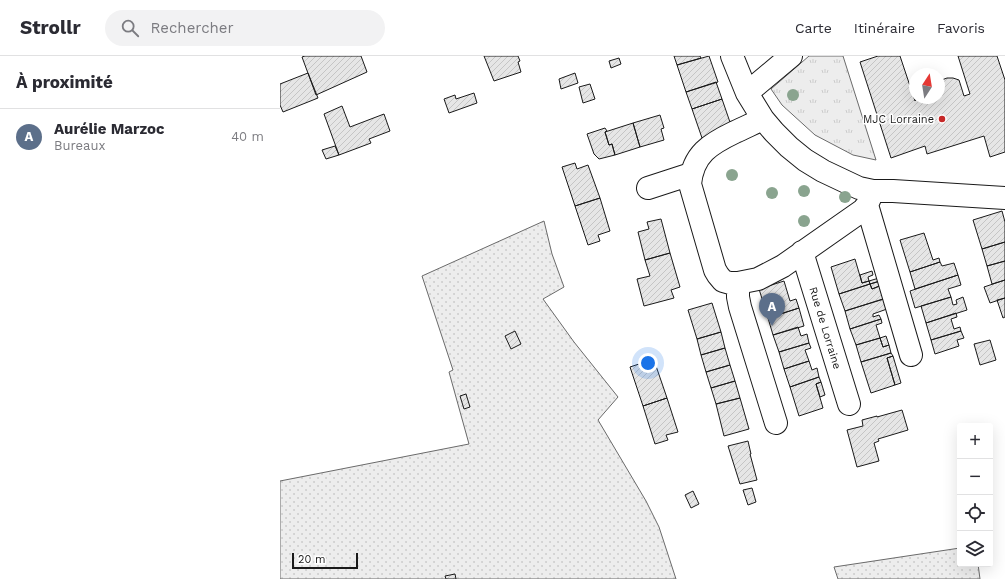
<!DOCTYPE html>
<html lang="fr">
<meta charset="utf-8">
<style>
body{margin:0;font-family:"Work Sans",sans-serif;background:#f2f2f3;color:#2b2b33}
.controls{position:absolute;right:12px;bottom:12px;display:grid;overflow:hidden;border-radius:4px;box-shadow:0 4px 16px #0002}
.controls button{width:36px;height:36px;display:grid;place-items:center;padding:0;border:0;border-bottom:1px solid #e1e1e2;background:#fff;color:#2b2b33;font:20px sans-serif}
.compass{position:absolute;left:629px;top:12px;width:36px;height:36px;border-radius:50%;background:#fff;box-shadow:0 4px 16px #0002;rotate:12deg}
.scale{position:absolute;left:12px;bottom:10px;width:66px;box-sizing:border-box;padding-left:4px;border:2px solid #1a1a1a;border-top:0;font-size:11px;line-height:14px;white-space:nowrap;color:#1a1a1a;-webkit-text-stroke:3px #fff;paint-order:stroke}
.you{position:absolute;left:368px;top:307px;width:14px;height:14px;margin:-10px;border:3px solid #fff;border-radius:50%;background:#1a73e8;box-shadow:0 0 0 6px #1a73e833}
.badge{display:grid;place-items:center;width:26px;height:26px;border-radius:50%;background:#c62828;color:#fff;font-size:13px;font-weight:700}
.pin{position:absolute;translate:-50% -33px;filter:drop-shadow(0 1px 2px #0008)}
.pin::after{content:'';position:absolute;top:21px;width:14px;height:12px;background:inherit;clip-path:polygon(0 0,100% 0,50% 100%)}
.list{margin:0;padding:0;list-style:none}
h2{display:flex;justify-content:space-between;align-items:center;height:52px;margin:0;padding:0 16px;font-size:17px}
h2 small{font-size:13px;font-weight:400;color:#7c7c81}
.list li{display:grid;grid-template-columns:26px 1fr auto;gap:12px;align-items:center;box-sizing:border-box;height:56px;padding:0 16px;border-top:1px solid #e1e1e2}
.list b{display:block;font-size:15px;white-space:nowrap}
.list p{margin:0;font-size:13px;white-space:nowrap;color:#7c7c81}
.list em{font-size:13px;font-style:normal;color:#7c7c81}
.icon{flex:none;width:22px;height:22px;fill:none;stroke:currentColor;stroke-width:2;stroke-linecap:round;stroke-linejoin:round}
.map{position:relative;flex:none;width:725px;height:523px;overflow:hidden}
header{display:flex;align-items:center;gap:24px;box-sizing:border-box;height:56px;padding:0 20px;background:#fff;border-bottom:1px solid #e1e1e2}
header strong{font-size:19px}
nav{display:flex;gap:22px;margin-inline-start:auto;font-size:14px}
.search{width:280px;height:36px;background:#f2f2f3;display:flex;align-items:center;gap:10px;box-sizing:border-box;padding:0 14px;border-radius:22px;color:#7c7c81;font-size:15px}
main{display:flex}
aside{flex:1;background:#fff}
.map>svg:first-child{display:block}
.grass{fill:url(#grass-tufts);stroke:#6a6a6a}
.garden{fill:url(#garden-dots);stroke:#6a6a6a}
.building{fill:url(#building-hatch);stroke:#1a1a1a}
.lines{fill:none;stroke-linecap:round;stroke-linejoin:round}
.minor-casing{stroke:#1a1a1a;stroke-width:24}
.minor{stroke:#fff;stroke-width:22}
.tree{fill:#8aa48f}
.poi-dot{fill:#c62828;stroke:#fff;stroke-width:1.5}
.labels{text-anchor:middle;dominant-baseline:central;stroke-width:3;stroke-linejoin:round;paint-order:stroke}
.poi-label{font-size:11px;fill:#1a1a1a;stroke:#fff;text-anchor:end}
.street-label{font-size:11px;fill:#1a1a1a;stroke:#fff}
</style>
<header>
<strong>Strollr</strong>
<div class="search"><svg class="icon" aria-label="search" viewBox="0 0 24 24"><circle cx="10" cy="10" r="6"/><path d="M15 15l6 6"/></svg>Rechercher</div>
<nav><a>Carte</a><a>Itinéraire</a><a>Favoris</a></nav>
</header>
<main>
<aside>
<h2>À proximité<small></small></h2>
<ul class="list">
<li><span class="badge" style="background:#5c6f8a">A</span><div><b>Aurélie Marzoc</b><p>Bureaux</p></div><em>40 m</em></li>
</ul>
</aside>
<div class="map">
<svg width="725" height="523" viewBox="0 0 725 523">
<defs>
<pattern id="grass-tufts" width="24" height="20" patternUnits="userSpaceOnUse"><rect width="24" height="20" fill="#ededed"/><path d="M3 7l-1-3M5 7V3M7 7l1-3M15 17l-1-3M17 17v-4M19 17l1-3" fill="none" stroke="#cbcbcb"/></pattern>
<pattern id="garden-dots" width="8" height="8" patternUnits="userSpaceOnUse"><rect width="8" height="8" fill="#ededed"/><path d="M2 2h.1M6 6h.1" fill="none" stroke="#cbcbcb" stroke-width="1.8" stroke-linecap="round"/></pattern>
<pattern id="building-hatch" width="6" height="6" patternUnits="userSpaceOnUse"><rect width="6" height="6" fill="#e6e6e6"/><path d="M-1 1l2-2M0 6l6-6M5 7l2-2" fill="none" stroke="#c5c5c5"/></pattern>
</defs>
<rect width="100%" height="100%" fill="#fff"/>
<!-- grass -->
<path class="grass" d="M529,0H563L596,104L573,99L535,79L502,49L491,33Z"/>
<!-- garden -->
<path class="garden" d="M264,165L272,198L284,231L263,243L294,286L338,341L318,364L366,445L379,471L396,523H0V425L189,388L169,316L173,314L142,220Z
M680,492V508H698L700,523H558L554,511Z"/>
<!-- building -->
<path class="building" d="M25,0H81L87,16L36,39L22,1Z
M204,0H238L240,5L238,6L241,16L214,25Z
M394,0H420L421,2L397,9Z
M429,0L438,26L406,36L397,9Z
M598,0H620L635,45L637,42H659V25L667,22H673L679,24L684,40L690,38L678,0H717L725,24V96L710,101L704,80L647,98L645,90L611,102L580,6Z
M339,2L341,8L331,12L329,5Z
M28,17L38,42L3,56L0,49V28Z
M295,17L298,27L281,33L279,23Z
M436,26L442,43L412,53L406,36Z
M310,28L315,43L303,47L299,31Z
M194,37L197,47L169,57L164,43L175,39L176,43Z
M442,43L452,72L422,82L412,53Z
M62,50L70,71L104,58L110,75L89,83L91,87L59,99L44,58Z
M380,59L384,72L381,73L384,84L360,91L353,67Z
M353,67L360,91L335,99L332,88L329,89L325,76Z
M325,72L327,75L325,76L329,89L332,88L335,99L319,103L314,98L307,78Z
M55,90L59,99L46,103L42,94Z
M295,107L297,113L308,109L320,142L295,150L282,111Z
M320,142L330,175L318,179L320,185L308,189L295,150Z
M722,155L725,166V186L702,193L693,164Z
M381,163L390,197L365,204L358,176L369,173L367,166Z
M644,177L653,204L659,202L660,206L630,216L620,184Z
M725,186V205L707,210L702,193Z
M390,197L400,231L391,234L394,242L364,250L357,223L370,220L365,204Z
M575,203L582,227L589,225L590,228L559,238L551,211Z
M725,205V224L712,228L707,210Z
M660,206L662,210L674,207L678,219L635,233L630,216Z
M592,215L593,219L588,221L589,225L582,227L580,219Z
M678,219L681,229L668,233L671,241L635,252L630,235Z
M599,222L600,225L590,228L589,225Z
M725,224V242L710,247L704,231Z
M504,225L510,245L516,243L519,252L488,262L479,233Z
M600,225L602,229L592,233L590,228Z
M590,228L592,233L602,229L606,242L565,255L559,238Z
M671,241L673,249L677,248L676,244L683,241L687,254L646,267L641,250Z
M725,242V261L723,262L717,244Z
M604,243L607,253L593,258V261L599,259L601,263L570,273L565,255Z
M432,247L441,276L417,283L408,254Z
M519,252L524,270L493,279L488,262Z
M676,257L677,261L671,263L674,273L680,271L681,275L651,284L646,267Z
M601,263L602,267L596,269L600,282L576,289L570,273Z
M518,271L521,280L527,278L529,287L499,296L493,279Z
M235,275L241,288L231,293L225,280Z
M681,275L684,282L677,284L679,290L655,298L651,284Z
M441,276L445,292L421,299L417,283Z
M606,280L609,289L603,291L600,282Z
M600,282L603,291L609,289L611,297L581,306L576,289Z
M710,284L716,304L700,309L694,288Z
M529,287L531,292L525,294L529,305L504,313L499,296Z
M445,292L450,309L426,316L421,299Z
M611,297L613,300L607,302L615,329L591,337L581,306Z
M613,300L621,327L615,329L607,302Z
M529,305L532,314L537,312L539,321L510,331L504,313Z
M362,307L363,311L375,307L387,342L363,350L350,311Z
M450,309L455,325L431,332L426,316Z
M539,321L541,326L536,328L543,352L519,360L510,331Z
M455,325L460,342L436,348L431,332Z
M541,326L545,339L540,341L536,328Z
M186,338L190,351L184,353L180,340Z
M387,342L398,376L386,379L388,384L375,388L363,350Z
M460,342L469,373L444,380L436,348Z
M622,354L628,374L598,383L599,385L594,387L599,405L577,411L567,374L583,370L582,364L597,360V361Z
M468,385L471,398H470L477,424L460,428L448,390Z
M472,432L476,446L468,449L463,434Z
M413,435L419,448L411,452L405,439Z
M175,518L176,523H166L165,520Z"/>
<g class="lines">
<defs>
<path id="minor" d="M452,0L467,37L483,63L494,76L509,91L525,104L543,115L579,132L593,135H613L725,142
M467,37L511,0
M483,63C474,67 464,72 455,76C430,88 413,98 410,128L435,214L438,219L443,225L450,227H458L478,223L503,210L583,154L587,149L593,135
M368,132L411,118
M587,149L631,299
M522,196L569,348
M458,227V241L460,251L496,367"/>
</defs>
<!-- minor casing -->
<use href="#minor" class="minor-casing"/>
<!-- minor -->
<use href="#minor" class="minor"/>
</g>
<!-- trees -->
<g class="tree">
<circle cx="513" cy="39" r="6"/>
<circle cx="452" cy="119" r="6"/>
<circle cx="524" cy="135" r="6"/>
<circle cx="492" cy="137" r="6"/>
<circle cx="565" cy="141" r="6"/>
<circle cx="524" cy="165" r="6"/>
</g>
<!-- markers -->
<circle class="poi-dot" cx="662" cy="63" r="4"/>
<g class="labels">
<!-- poi labels -->
<g class="poi-label">
<text x="654" y="63">MJC Lorraine</text>
</g>
<!-- street labels -->
<g class="street-label">
<text transform="translate(545 272) rotate(73)">Rue de Lorraine</text>
</g>
</g>
</svg>
<div class="controls">
<button>+</button>
<button>−</button>
<button><svg class="icon" aria-label="locate" viewBox="0 0 24 24"><circle cx="12" cy="12" r="6"/><path d="M12 2v4M12 18v4M2 12h4M18 12h4"/></svg></button>
<button><svg class="icon" aria-label="layers" viewBox="0 0 24 24"><path d="M12 4l9 5-9 5-9-5zM3 14l9 5 9-5"/></svg></button>
</div>
<svg class="compass" viewBox="-18 -18 36 36"><path d="M0-13l5 13h-10z" fill="#e53935"/><path d="M0 13l5-13h-10z" fill="#7c7c81"/></svg>
<div class="scale">20 m</div>
<div class="you"></div>
<div class="pin badge" style="left:492px;top:270px;background:#5c6f8a">A</div>
</div>
</main>
